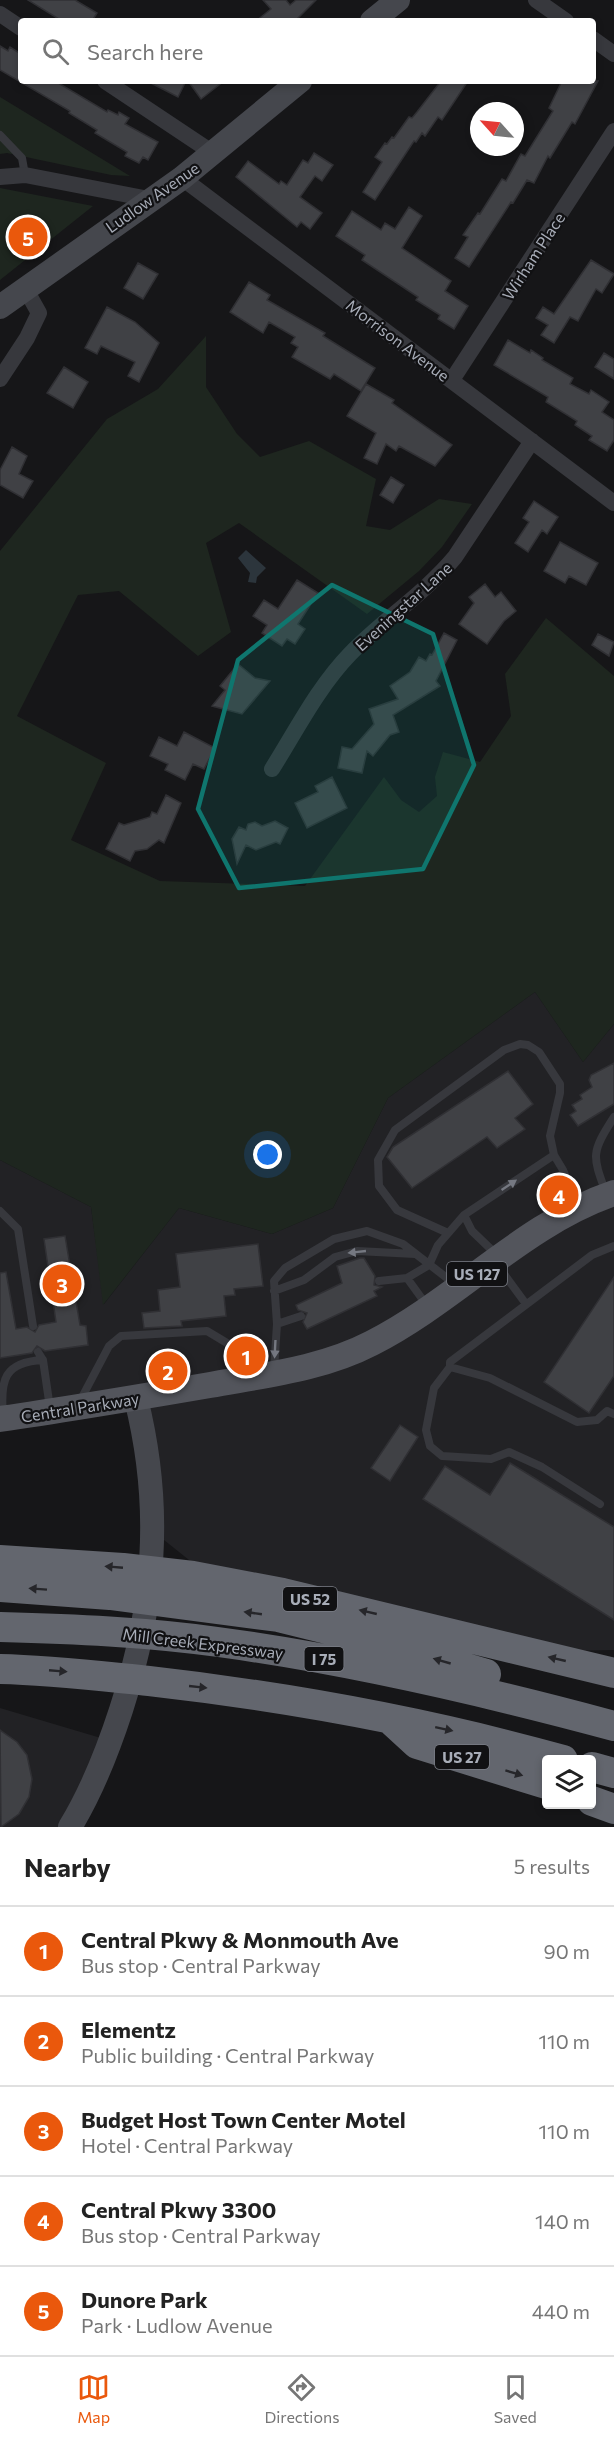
<!DOCTYPE html>
<meta charset="utf-8">
<style>
body{margin:0;font-family:Commissioner,sans-serif;background:#f2f2f2;color:#222}
.controls{position:absolute;right:18px;bottom:18px;display:grid;overflow:hidden;border-radius:6px;box-shadow:0 3px 9px #0003}
.controls button{width:54px;height:54px;display:grid;place-items:center;padding:0;border:0;border-bottom:2px solid #e0e0e0;background:#fff;color:#222;font:30px sans-serif}
.compass{position:absolute;left:470px;top:102px;width:54px;height:54px;border-radius:50%;background:#fff;box-shadow:0 3px 9px #0003;rotate:297deg}
.you{position:absolute;left:268px;top:1155px;width:21px;height:21px;margin:-15px;border:4px solid #fff;border-radius:50%;background:#1a73e8;box-shadow:0 0 0 9px #1a73e833}
.badge{display:grid;place-items:center;width:39px;height:39px;border-radius:50%;background:#ea580c;color:#fff;font-size:20px;font-weight:700}
.pin{position:absolute;translate:-50% -50%;border:3px solid #fff;box-shadow:0 2px 6px #0006}
.list{margin:0;padding:0;list-style:none}
h2{display:flex;justify-content:space-between;align-items:center;height:78px;margin:0;padding:0 24px;font-size:26px}
h2 small{font-size:20px;font-weight:400;color:#767676}
.list li{display:grid;grid-template-columns:39px 1fr auto;gap:18px;align-items:center;box-sizing:border-box;height:90px;padding:0 24px;border-top:2px solid #e0e0e0}
.list b{display:block;font-size:22px;white-space:nowrap}
.list p{margin:0;font-size:20px;white-space:nowrap;color:#767676}
.list em{font-size:20px;font-style:normal;color:#767676}
.icon{flex:none;width:33px;height:33px;fill:none;stroke:currentColor;stroke-width:2;stroke-linecap:round;stroke-linejoin:round}
.map{position:relative;flex:none;width:614px;height:1827px;overflow:hidden}
.search{position:absolute;background:#fff;box-shadow:0 3px 9px #0003;left:18px;right:18px;top:18px;height:66px;display:flex;align-items:center;gap:15px;box-sizing:border-box;padding:0 21px;border-radius:6px;color:#767676;font-size:22px}
.sheet{height:528px;background:#fff}
nav{display:flex;justify-content:space-around;align-items:center;box-sizing:border-box;height:84px;border-top:2px solid #e0e0e0;background:#fff;font-size:16px;color:#767676}
nav a{display:grid;justify-items:center;gap:3px}
nav .on{color:#ea580c}
.map>svg:first-child{display:block}
.built{fill:#222225}
.green{fill:#1e261f}
.water{fill:#2c353c}
.building{fill:#404145;stroke:#303034;stroke-width:1.5}
.lines{fill:none;stroke-linecap:round;stroke-linejoin:round}
.lane{stroke:#37383d;stroke-width:8}
.street{stroke:#37383d;stroke-width:16}
.secondary{stroke:#45474d;stroke-width:24}
.primary{stroke:#53555c;stroke-width:26}
.highway{stroke:#63666e;stroke-width:30}
.oneway{fill:#757881}
.oneway2{fill:#26262a}
.marked{fill:#0f766e;fill-opacity:0.2;stroke:#0f766e;stroke-width:4.5;stroke-linejoin:round}
.labels{text-anchor:middle;dominant-baseline:central;stroke-width:4.5;stroke-linejoin:round;paint-order:stroke}
.shield{fill:#111113;stroke:#7b7e86;stroke-width:1.5}
.shield-label{font-size:15px;font-weight:bold;fill:#a8adb8}
.street-label{font-size:16px;fill:#a8adb8;stroke:#111113}
</style>
<div class="map">
<svg width="614" height="1827" viewBox="0 0 614 1827">
<rect width="100%" height="100%" fill="#161618"/>
<!-- built -->
<path class="built" d="M535,992L583,1062L614,1024V1650L557,1651L204,1572L154,1532L136,1399L0,1419V1160L91,1207L104,1304L179,1208L272,1234L333,1208L388,1098Z
M0,1708L111,1741L70,1827H0Z"/>
<!-- green -->
<path class="green" d="M0,97L130,176L111,175L7,153L0,154Z
M0,188L93,206L0,280Z
M206,336V387L237,434L260,457L309,441L376,479L366,526L390,530L439,499L472,504L442,547L419,571L367,614L239,523L206,543L231,632L198,656L119,591L78,595L17,716L106,763L71,840L160,881L305,886L384,777L401,800L419,812L437,796L435,777L443,752L480,762L511,716L505,674L546,618L614,676V1024L583,1062L535,992L388,1098L333,1208L272,1234L179,1208L103,1305L91,1207L0,1160V551L107,419L158,389Z"/>
<!-- water -->
<path class="water" d="M246,550L266,568L257,577L256,583L248,582L250,573L238,558Z"/>
<!-- building -->
<path class="building" d="M28,0H75L97,13L92,21H62Z
M263,0H286L290,5L296,0H316L295,21H256L271,9Z
M0,46L8,51L10,47L21,54V81H55L107,112L108,110L118,115L119,112L129,118L125,124L158,142L148,160L143,157L139,163L125,156L127,152L95,133L97,130L69,113L70,111L0,70Z
M147,81H186L178,97Z
M188,81H224L201,99Z
M441,81H468L442,120L438,117L425,136L422,133L416,142L414,141L375,200L363,192L382,162L375,157L385,143L387,144L392,137L394,138L409,117L412,118L417,112Z
M562,81H598L575,124L572,122L550,158L548,156L534,183L527,180L513,203L511,202L469,267L455,258L468,237L463,235L478,213L480,214L502,179L506,181L521,154L525,156L553,111L549,108Z
M314,153L333,165L322,181L315,176L300,197L322,213L310,229L301,222L297,227L236,177L248,161L279,184L281,181L287,185L303,160L308,163Z
M409,207L422,216L402,248L451,281L445,291L468,306L454,329L438,319L440,315L416,300L418,297L362,260L365,255L336,236L352,211L381,230L385,223L395,229Z
M591,260L614,274L602,293L596,289L578,321L570,317L554,343L541,335L548,325L536,318L543,307L554,314Z
M138,263L158,274L143,299L124,288Z
M249,282L270,295L267,300L325,333L323,336L375,368L361,391L334,374L330,379L292,357L298,347L291,343L295,337L269,322L263,333L230,312Z
M107,307L135,322L159,343L139,382L128,376L135,362L101,346L97,354L85,348Z
M508,340L530,353L531,350L543,358L542,360L573,378L570,384L589,394L591,390L609,402L602,412L614,420V440L607,451L589,440L592,436L575,425L577,421L546,402L548,397L494,365Z
M604,353L614,359V379L595,367Z
M64,367L88,382L73,408L47,393Z
M366,384L394,400L392,403L452,445L435,466L399,446L396,451L386,444L377,464L364,458L376,433L347,416Z
M12,447L27,456L19,474L33,481L23,498L0,485V470Z
M391,477L404,485L393,503L380,495Z
M534,501L558,517L547,534L542,530L528,552L515,543L529,522L523,518Z
M560,542L598,563L586,585L569,576L565,583L544,571Z
M297,580L318,593L298,624L305,629L295,644L287,639L282,646L262,633L267,625L253,616L264,600L278,609Z
M485,584L495,597L501,592L516,611L504,621L487,644L459,624L474,603L469,597Z
M444,633L457,640L436,681L440,686L393,715L399,732L390,735L373,756L367,751L362,773L338,768L342,747L352,749L374,724L369,709L398,699L390,686L410,672L419,657L426,661L430,654L432,655Z
M598,634L614,642L609,656L592,645Z
M238,664L255,678L270,681L242,714L212,706L225,690L220,686Z
M184,732L215,748L204,769L193,764L185,780L165,770L168,764L150,756L159,737L177,746Z
M332,777L347,808L307,828L295,803L318,792L315,786Z
M166,795L181,803L164,843L159,840L147,849L135,851L130,861L106,849L119,823L124,825L150,817L152,812L157,814Z
M275,821L288,828L280,844L276,842L256,850L246,845L237,864L232,839L239,827L246,830L248,824L255,822L262,826Z
M614,1063V1104L578,1126L570,1115L576,1111L572,1105L582,1099L580,1095L592,1087L589,1080L591,1075Z
M508,1071L533,1104L515,1118L525,1129L497,1148L487,1137L412,1188L387,1157L393,1147Z
M65,1236L80,1325L86,1326L88,1345L45,1351L37,1346L32,1353L0,1358V1273L6,1272L16,1329L27,1327L35,1332L39,1325L56,1322L44,1239Z
M258,1244L263,1286L234,1289L235,1295L224,1296L226,1316L181,1321L182,1326L144,1328L142,1313L160,1311L158,1290L180,1287L176,1254Z
M360,1258H364L375,1276L374,1285L382,1287L374,1291L377,1296L307,1329L303,1322L307,1313L298,1310L296,1305L342,1283L337,1266Z
M614,1277V1376L589,1413L544,1382Z
M400,1425L418,1437L390,1481L371,1468Z
M510,1463L614,1527V1620L423,1499L445,1466L490,1495Z
M0,1730L17,1742L27,1755L32,1779L29,1797L19,1814L1,1827Z"/>
<g class="lines">
<!-- lane -->
<path class="lane" d="M0,135L22,158L25,175
M606,1193C592,1155 591,1153 614,1117
M0,1211L18,1229L33,1326
M464,1215L472,1231L498,1256
M448,1233L397,1210L379,1186L378,1160L395,1130L504,1050L520,1044L528,1045L539,1052L560,1084V1093L550,1136L554,1155L563,1170L577,1205
M496,1263L526,1304
M407,1278L428,1307
M379,1281L407,1278L429,1265L438,1245L464,1215L554,1155
M274,1291L304,1280L335,1257L357,1251L415,1254
M277,1324L301,1316
M38,1352L43,1360L50,1408
M450,1367L490,1378L577,1422L597,1420L607,1411L614,1414
M274,1370L277,1324L274,1281L285,1268L334,1239L367,1231L403,1244L456,1285
M80,1401L109,1346L121,1336L207,1331L232,1346L240,1376
M3,1415C0,1380 4,1362 43,1360
M600,1504L542,1467L509,1452L491,1459L442,1456L430,1446L426,1430L434,1388L450,1367V1362L592,1255L614,1246"/>
<!-- street -->
<path class="street" d="M536,0L566,21
M0,14L21,28
M593,39L614,54
M105,81L213,153
M0,177L25,175L149,199
M182,178L614,503
M0,379L27,338L39,313L25,288
M452,380L614,131
M272,769C296,731 318,687 350,654C383,620 424,594 455,557L532,441"/>
<!-- secondary -->
<path class="secondary" d="M372,21L398,0
M0,307L182,178L300,81
M70,1827C92,1791 108,1750 121,1710C155,1605 163,1507 136,1399"/>
<!-- primary -->
<path class="primary" d="M0,1419C70,1409 140,1397 210,1385C265,1375 322,1369 372,1343C455,1301 525,1223 614,1193"/>
<!-- highway -->
<path class="highway" d="M0,1560L123,1568L193,1576L283,1593L614,1673
M0,1587L110,1595L278,1617L367,1639L486,1674
M0,1627C73,1629 146,1632 218,1642C352,1660 484,1691 614,1726
M0,1669C50,1670 99,1676 149,1681C290,1697 427,1722 563,1760
M393,1722L417,1744L546,1784
M592,1767L614,1773
M592,1801L614,1809"/>
</g>
<!-- one-way arrows -->
<defs><path id="oneway-solid" d="M-6-.8H1V-3.2L6.5 0L1 3.2V.8H-6Z" transform="scale(1.5)"/></defs>
<g class="oneway">
<use href="#oneway-solid" transform="translate(509 1185) rotate(-34)"/>
<use href="#oneway-solid" transform="translate(357 1252) rotate(174)"/>
<use href="#oneway-solid" transform="translate(275 1349) rotate(93)"/>
</g>
<g class="oneway2">
<use href="#oneway-solid" transform="translate(114 1567) rotate(-175)"/>
<use href="#oneway-solid" transform="translate(38 1589) rotate(-176)"/>
<use href="#oneway-solid" transform="translate(368 1612) rotate(-167)"/>
<use href="#oneway-solid" transform="translate(253 1613) rotate(-172)"/>
<use href="#oneway-solid" transform="translate(557 1659) rotate(-167)"/>
<use href="#oneway-solid" transform="translate(442 1661) rotate(-164)"/>
<use href="#oneway-solid" transform="translate(58 1671) rotate(5)"/>
<use href="#oneway-solid" transform="translate(198 1687) rotate(6)"/>
<use href="#oneway-solid" transform="translate(444 1729) rotate(12)"/>
<use href="#oneway-solid" transform="translate(514 1773) rotate(17)"/>
</g>
<!-- marked area -->
<path class="marked" d="M332,585L433,634L474,765L423,869L239,888L198,809L238,660Z"/>
<g class="labels">
<!-- shield labels -->
<g class="shield">
<rect x="447" y="1262" width="60" height="24" rx="4.5"/>
<rect x="283" y="1587" width="54" height="24" rx="4.5"/>
<rect x="304.5" y="1647" width="39" height="24" rx="4.5"/>
<rect x="435" y="1745" width="54" height="24" rx="4.5"/>
</g>
<g class="shield-label">
<text x="477" y="1274">US 127</text>
<text x="310" y="1599">US 52</text>
<text x="324" y="1659">I 75</text>
<text x="462" y="1757">US 27</text>
</g>
<!-- street labels -->
<g class="street-label">
<text transform="translate(152 197) rotate(-35)">Ludlow Avenue</text>
<text transform="translate(533 256) rotate(-57)">Wirham Place</text>
<text transform="translate(398 340) rotate(37)">Morrison Avenue</text>
<text transform="translate(403 606) rotate(-42)">Eveningstar Lane</text>
<text transform="translate(80 1407) rotate(-9)">Central Parkway</text>
<text transform="translate(203 1643) rotate(7)">Mill Creek Expressway</text>
</g>
</g>
</svg>
<div class="controls">
<button><svg class="icon" aria-label="layers" viewBox="0 0 24 24"><path d="M12 4l9 5-9 5-9-5zM3 14l9 5 9-5"/></svg></button>
</div>
<svg class="compass" viewBox="-18 -18 36 36"><path d="M0-13l5 13h-10z" fill="#e53935"/><path d="M0 13l5-13h-10z" fill="#767676"/></svg>
<div class="you"></div>
<div class="pin badge" style="left:246px;top:1356px">1</div>
<div class="pin badge" style="left:168px;top:1371px">2</div>
<div class="pin badge" style="left:62px;top:1284px">3</div>
<div class="pin badge" style="left:559px;top:1195px">4</div>
<div class="pin badge" style="left:28px;top:237px">5</div>
<div class="search"><svg class="icon" aria-label="search" viewBox="0 0 24 24"><circle cx="10" cy="10" r="6"/><path d="M15 15l6 6"/></svg>Search here</div>
</div>
<section class="sheet">
<h2>Nearby<small>5 results</small></h2>
<ul class="list">
<li><span class="badge">1</span><div><b>Central Pkwy &amp; Monmouth Ave</b><p>Bus stop · Central Parkway</p></div><em>90 m</em></li>
<li><span class="badge">2</span><div><b>Elementz</b><p>Public building · Central Parkway</p></div><em>110 m</em></li>
<li><span class="badge">3</span><div><b>Budget Host Town Center Motel</b><p>Hotel · Central Parkway</p></div><em>110 m</em></li>
<li><span class="badge">4</span><div><b>Central Pkwy 3300</b><p>Bus stop · Central Parkway</p></div><em>140 m</em></li>
<li><span class="badge">5</span><div><b>Dunore Park</b><p>Park · Ludlow Avenue</p></div><em>440 m</em></li>
</ul>
</section>
<nav>
<a class="on"><svg class="icon" aria-label="map" viewBox="0 0 24 24"><path d="M3 6l6-2 6 2 6-2v14l-6 2-6-2-6 2zM9 4v14M15 6v14"/></svg>Map</a>
<a><svg class="icon" aria-label="directions" viewBox="0 0 24 24"><path d="M12 3l9 9-9 9-9-9zM9 14v-3h6M13 9l2 2-2 2"/></svg>Directions</a>
<a><svg class="icon" aria-label="saved" viewBox="0 0 24 24"><path d="M7 4h10v16l-5-4-5 4z"/></svg>Saved</a>
</nav>
